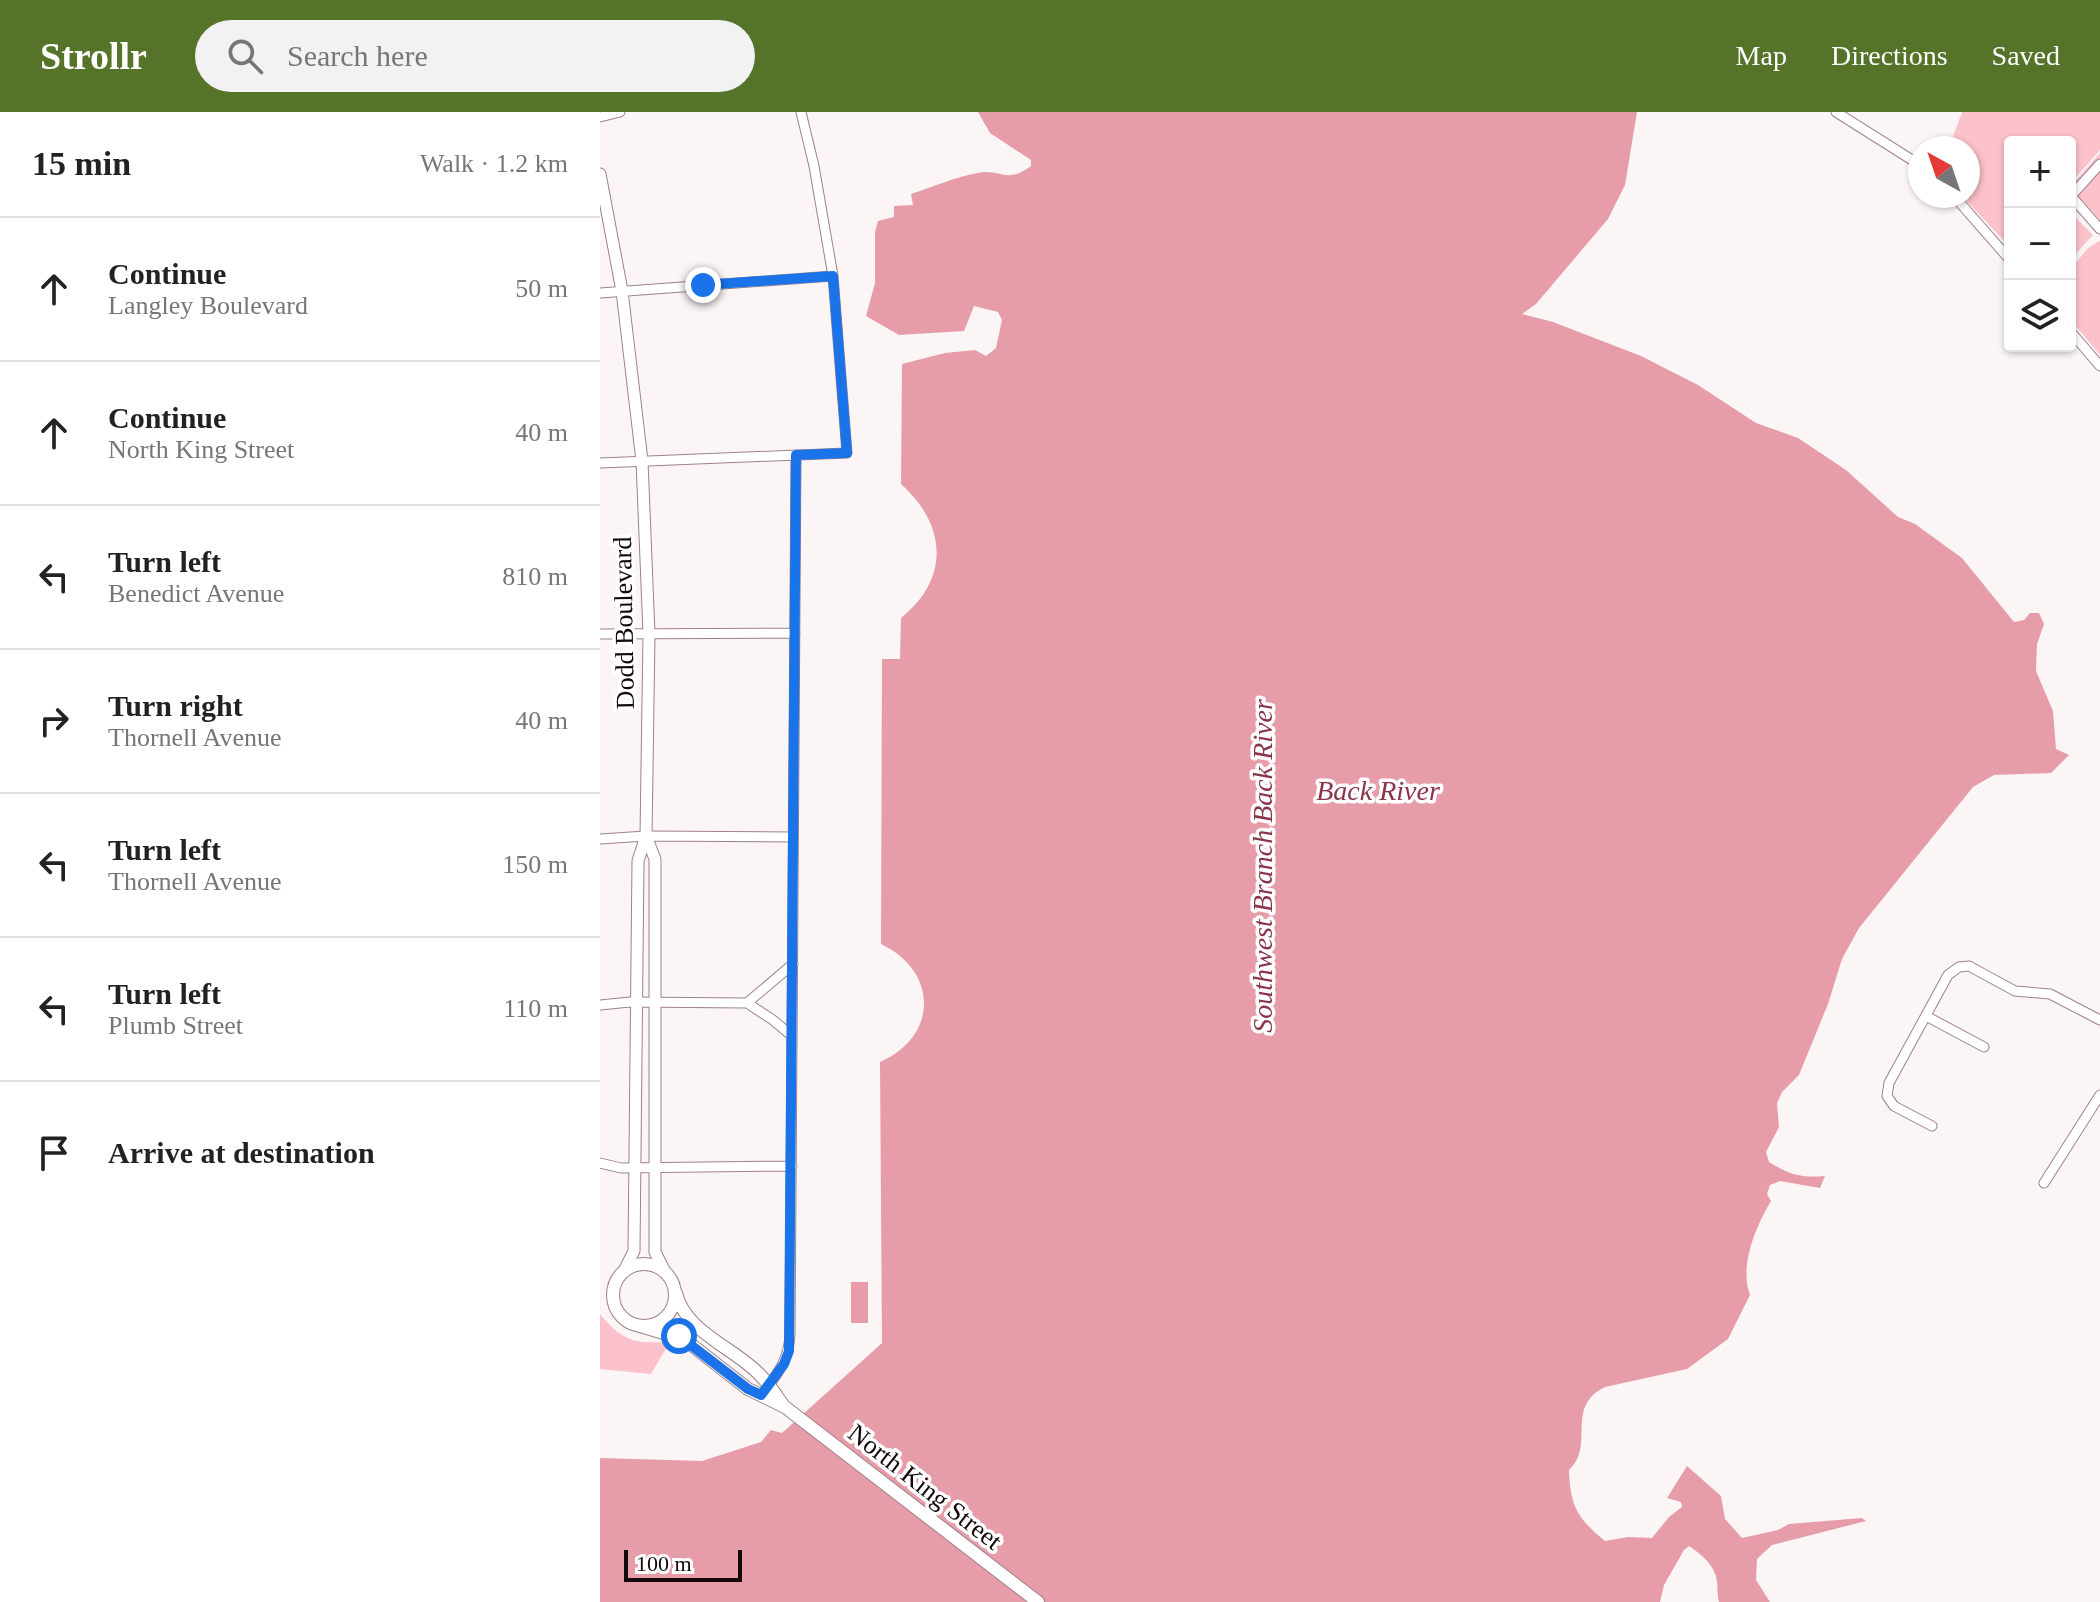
<!DOCTYPE html>
<meta charset="utf-8">
<style>
body{margin:0;font-family:Georgia,serif;background:#f2f2f2;color:#222}
.controls{position:absolute;right:24px;top:24px;display:grid;overflow:hidden;border-radius:8px;box-shadow:0 2px 6px #0004}
.controls button{width:72px;height:72px;display:grid;place-items:center;padding:0;border:0;border-bottom:2px solid #e0e0e0;background:#fff;color:#222;font:40px sans-serif}
.compass{position:absolute;left:1308px;top:24px;width:72px;height:72px;border-radius:50%;background:#fff;box-shadow:0 2px 6px #0004;rotate:320deg}
.scale{position:absolute;left:24px;bottom:20px;width:118px;box-sizing:border-box;padding-left:8px;border:4px solid #12080a;border-top:0;font-size:22px;line-height:28px;white-space:nowrap;color:#12080a;-webkit-text-stroke:6px #fff;paint-order:stroke}
.stop{position:absolute;width:24px;height:24px;margin:-18px;border:6px solid #1a73e8;border-radius:50%;background:#fff}
.stop.end{background:#1a73e8;border-color:#fff;box-shadow:0 2px 8px #0008}
.list{margin:0;padding:0;list-style:none}
h2{display:flex;justify-content:space-between;align-items:center;height:104px;margin:0;padding:0 32px;font-size:34px}
h2 small{font-size:26px;font-weight:400;color:#767676}
.list li{display:grid;grid-template-columns:52px 1fr auto;gap:24px;align-items:center;box-sizing:border-box;height:144px;padding:0 32px;border-top:2px solid #e0e0e0}
.list b{display:block;font-size:30px;white-space:nowrap}
.list p{margin:0;font-size:26px;white-space:nowrap;color:#767676}
.list em{font-size:26px;font-style:normal;color:#767676}
.icon{flex:none;width:44px;height:44px;fill:none;stroke:currentColor;stroke-width:2;stroke-linecap:round;stroke-linejoin:round}
.map{position:relative;flex:none;width:1500px;height:1490px;overflow:hidden}
header{display:flex;align-items:center;gap:48px;box-sizing:border-box;height:112px;padding:0 40px;background:#557429;color:#fff}
header strong{font-size:38px}
nav{display:flex;gap:44px;margin-inline-start:auto;font-size:28px}
.search{width:560px;height:72px;background:#f2f2f2;display:flex;align-items:center;gap:20px;box-sizing:border-box;padding:0 28px;border-radius:44px;color:#767676;font-size:30px}
main{display:flex}
aside{flex:1;background:#fff}
.map>svg:first-child{display:block}
.green{fill:#fcc2cb}
.water{fill:#e69da9}
.lines{fill:none;stroke-linecap:round;stroke-linejoin:round}
.minor-casing{stroke:#9f8186;stroke-width:11}
.tertiary-casing{stroke:#9f8186;stroke-width:13}
.secondary-casing{stroke:#9f8186;stroke-width:14}
.minor{stroke:#fff;stroke-width:9}
.tertiary{stroke:#fff;stroke-width:11}
.secondary{stroke:#fff;stroke-width:12}
.route{stroke:#1a73e8;stroke-width:10}
.labels{text-anchor:middle;dominant-baseline:central;stroke-width:7;stroke-linejoin:round;paint-order:stroke}
.street-label{font-size:26px;fill:#12080a;stroke:#fff}
.water-label{font-size:28px;font-style:italic;fill:#893448;stroke:#fff}
</style>
<header>
<strong>Strollr</strong>
<div class="search"><svg class="icon" aria-label="search" viewBox="0 0 24 24"><circle cx="10" cy="10" r="6"/><path d="M15 15l6 6"/></svg>Search here</div>
<nav><a>Map</a><a>Directions</a><a>Saved</a></nav>
</header>
<main>
<aside>
<h2>15 min<small>Walk · 1.2 km</small></h2>
<ul class="list">
<li><svg class="icon" aria-label="ahead" viewBox="0 0 24 24"><path d="M12 20V5M6 11l6-6 6 6"/></svg><div><b>Continue</b><p>Langley Boulevard</p></div><em>50 m</em></li>
<li><svg class="icon" aria-label="ahead" viewBox="0 0 24 24"><path d="M12 20V5M6 11l6-6 6 6"/></svg><div><b>Continue</b><p>North King Street</p></div><em>40 m</em></li>
<li><svg class="icon" aria-label="left" viewBox="0 0 24 24"><path d="M17 20v-9H6M10 6l-5 5 5 5"/></svg><div><b>Turn left</b><p>Benedict Avenue</p></div><em>810 m</em></li>
<li><svg class="icon" aria-label="right" viewBox="0 0 24 24"><path d="M7 20v-9h11M14 6l5 5-5 5"/></svg><div><b>Turn right</b><p>Thornell Avenue</p></div><em>40 m</em></li>
<li><svg class="icon" aria-label="left" viewBox="0 0 24 24"><path d="M17 20v-9H6M10 6l-5 5 5 5"/></svg><div><b>Turn left</b><p>Thornell Avenue</p></div><em>150 m</em></li>
<li><svg class="icon" aria-label="left" viewBox="0 0 24 24"><path d="M17 20v-9H6M10 6l-5 5 5 5"/></svg><div><b>Turn left</b><p>Plumb Street</p></div><em>110 m</em></li>
<li><svg class="icon" aria-label="arrive" viewBox="0 0 24 24"><path d="M6 21V4h12l-3 4 3 4H6"/></svg><div><b>Arrive at destination</b></div></li>
</ul>
</aside>
<div class="map">
<svg width="1500" height="1490" viewBox="0 0 1500 1490">
<rect width="100%" height="100%" fill="#fcf5f6"/>
<!-- green -->
<path class="green" d="M1362,0H1500V38L1470,72V30H1410V132H1407L1362,84H1368V36H1349Z
M1500,41V108L1470,75Z
M1470,105H1475L1493,123L1470,148Z
M1499,129L1500,130V243L1470,207V158L1488,136Z
M0,1202C19,1225 31,1232 61,1230L67,1235L51,1262L0,1257Z"/>
<!-- water -->
<path class="water" d="M378,0H1037L1025,73L1008,107L936,192L922,202L953,210L1041,244L1098,273L1156,311L1198,326L1246,358L1298,405L1315,412L1362,446L1414,510L1424,508L1430,501H1439L1444,512L1437,532L1436,559L1453,599L1456,637L1469,643L1451,661L1394,663L1373,675L1259,816L1242,847L1228,892L1199,963L1182,980L1177,991L1179,1015L1166,1040L1169,1050C1190,1063 1201,1066 1225,1064L1220,1076L1180,1069L1170,1073L1167,1082L1171,1089C1156,1114 1139,1154 1150,1183L1128,1227L1087,1257L1005,1275C964,1295 996,1333 969,1358C970,1394 978,1407 1005,1429L1028,1425L1052,1426L1069,1405L1082,1395L1081,1390L1067,1386L1087,1354L1121,1384L1125,1407L1142,1426L1178,1418L1189,1412L1262,1406L1266,1409L1172,1433L1157,1447L1156,1468L1170,1490H1119C1117,1482 1118,1478 1117,1470C1116,1454 1101,1442 1089,1434L1084,1438L1064,1473L1060,1490H0V1346L102,1349L161,1330L171,1318L182,1321L282,1231L280,950C339,924 338,859 281,832L282,547H300L301,506C350,467 347,413 301,372L302,252L345,241L375,238L386,244L396,236L402,208L398,200L374,194L364,219L299,223L266,204L275,171V120L278,109L294,105V94L313,93L311,82C333,75 355,65 378,61C400,56 406,73 431,54V48L390,21Z
M251,1170H268V1211H251Z"/>
<g class="lines">
<defs>
<path id="minor" d="M1236,0L1320,53
M0,5L20,0
M1354,84L1410,148
M1471,84L1500,117
M1470,85L1500,52
M0,181L233,164
M1470,219L1500,254
M0,351L247,341L233,164L214,54L201,0
M0,522L195,521
M0,727L46,724L193,725
M147,891L193,852
M0,893L30,890L147,891L173,908L192,924
M1326,904L1384,935
M1332,1014L1294,994L1287,984L1289,971L1348,863L1359,855L1369,854L1415,879L1450,882L1500,908
M0,1051L21,1056L192,1054
M1444,1071L1500,983
M166,1277C180,1259 189,1245 190,1222L196,343"/>
<path id="tertiary" d="M0,62L22,179L42,349L49,522L46,724L38,749L34,1139L24,1159
M46,724L55,747V1140L65,1160"/>
<path id="secondary" d="M13 1183a31 31 0 1 1 62 0a31 31 0 1 1-62 0Z
M76,1181C85,1220 135,1236 160,1263C169,1272 176,1283 183,1293
M40,1214L84,1227L148,1277L185,1295L438,1490"/>
</defs>
<!-- minor casing -->
<use href="#minor" class="minor-casing"/>
<!-- tertiary casing -->
<use href="#tertiary" class="tertiary-casing"/>
<!-- secondary casing -->
<use href="#secondary" class="secondary-casing"/>
<!-- minor -->
<use href="#minor" class="minor"/>
<!-- tertiary -->
<use href="#tertiary" class="tertiary"/>
<!-- secondary -->
<use href="#secondary" class="secondary"/>
</g>
<g class="lines">
<!-- route -->
<path class="route" d="M79,1224L148,1277L161,1283L184,1252L189,1239L196,343L247,341L233,164L103,173"/>
</g>
<g class="labels">
<!-- street labels -->
<g class="street-label">
<text transform="translate(24 511) rotate(-91)">Dodd Boulevard</text>
<text transform="translate(325 1375) rotate(38)">North King Street</text>
</g>
<!-- water labels -->
<g class="water-label">
<text x="778" y="678">Back River</text>
<text transform="translate(662 754) rotate(-90)">Southwest Branch Back River</text>
</g>
</g>
</svg>
<div class="controls">
<button>+</button>
<button>−</button>
<button><svg class="icon" aria-label="layers" viewBox="0 0 24 24"><path d="M12 4l9 5-9 5-9-5zM3 14l9 5 9-5"/></svg></button>
</div>
<svg class="compass" viewBox="-18 -18 36 36"><path d="M0-13l5 13h-10z" fill="#e53935"/><path d="M0 13l5-13h-10z" fill="#767676"/></svg>
<div class="scale">100 m</div>
<div class="stop" style="left:79px;top:1224px"></div>
<div class="stop end" style="left:103px;top:173px"></div>
</div>
</main>
